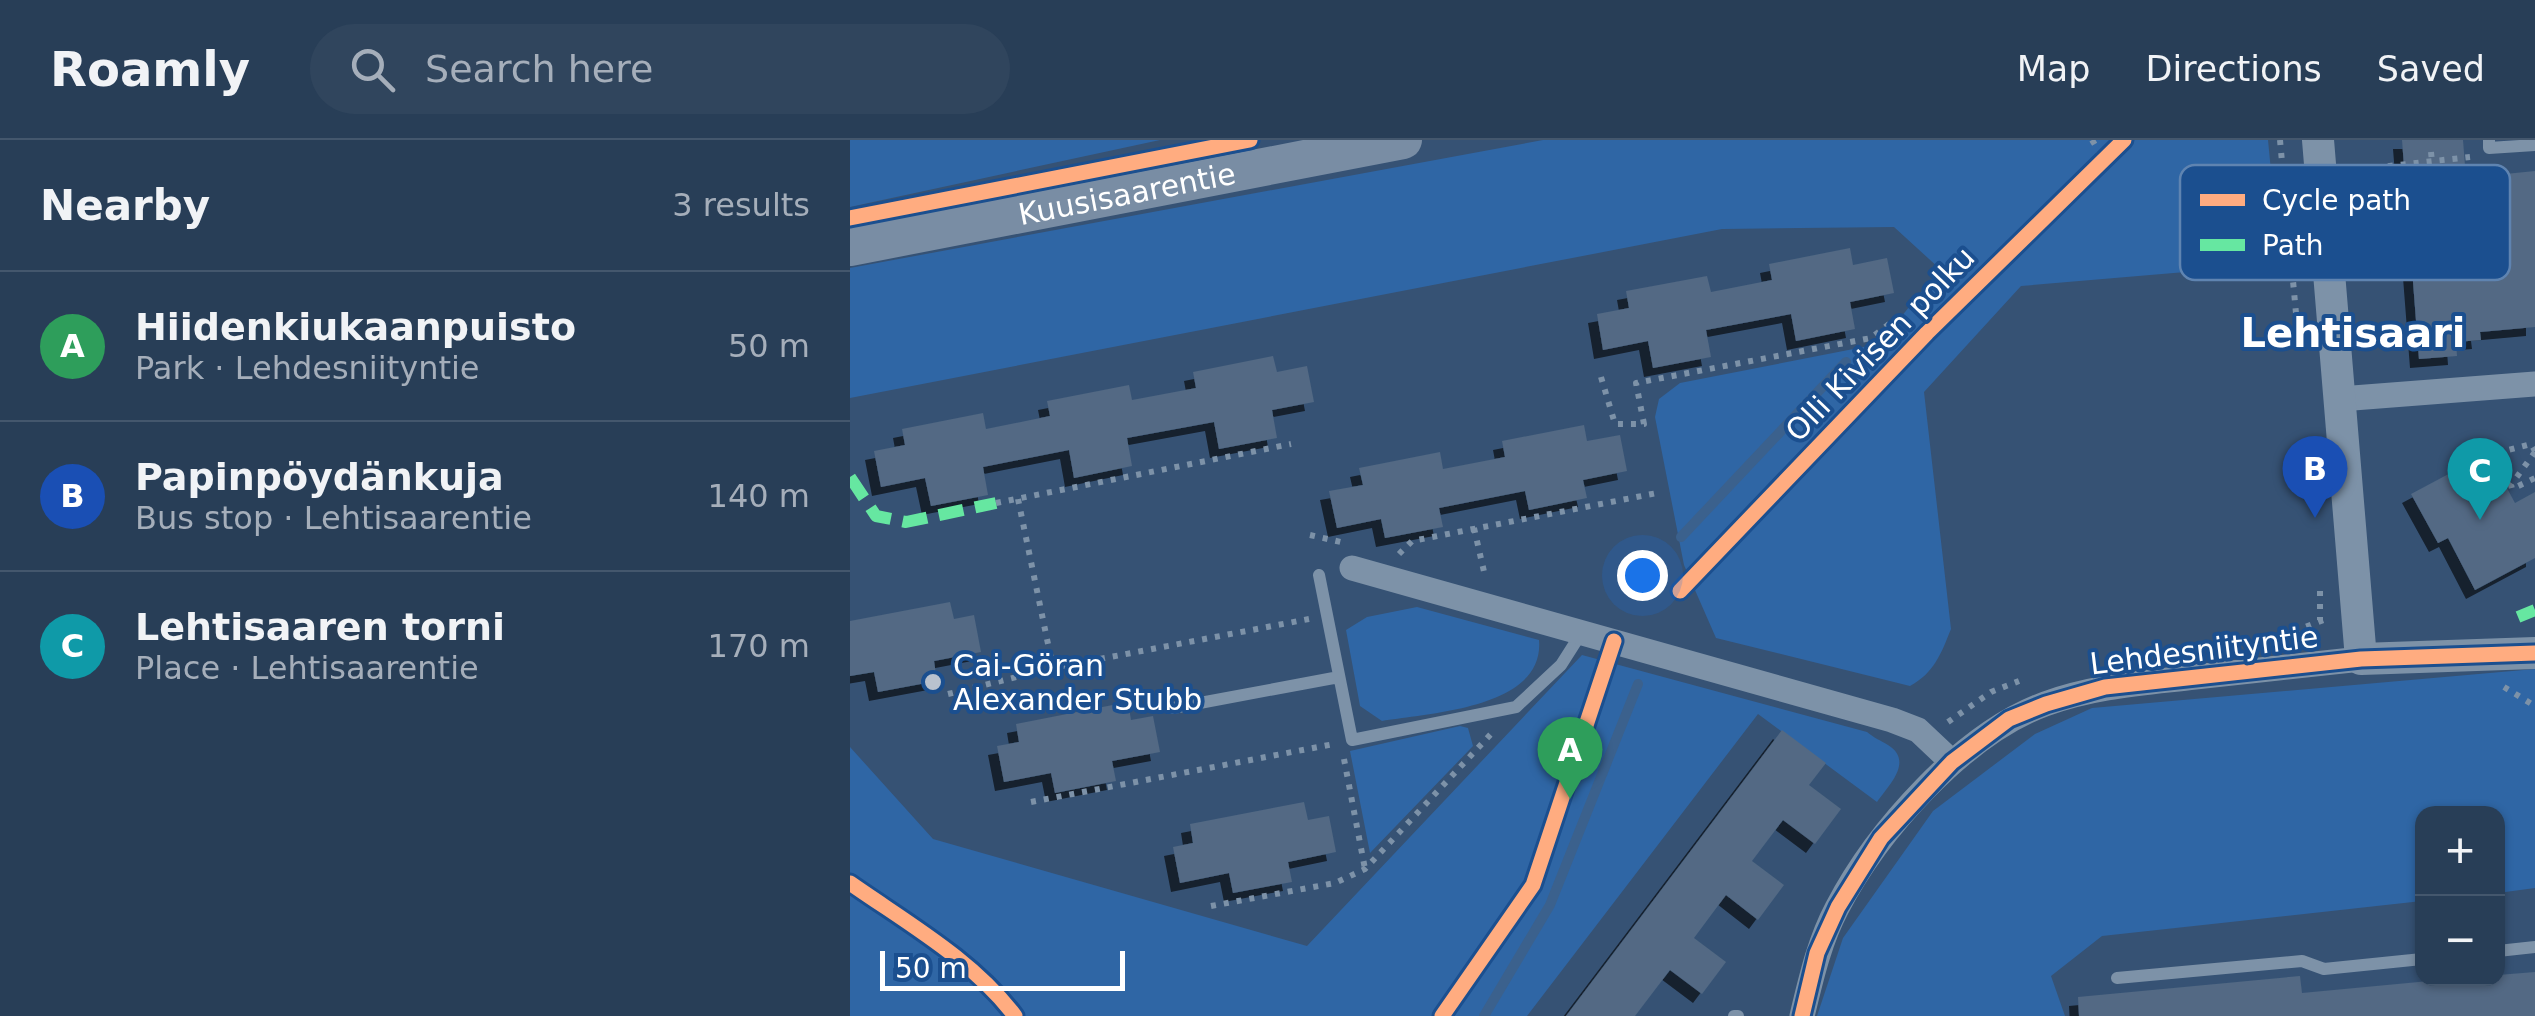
<!DOCTYPE html>
<meta charset="utf-8">
<style>
body{margin:0;font-family:"DejaVu Sans",sans-serif;background:#30455d;color:#f1f3f6}
.controls{position:absolute;right:30px;bottom:30px;display:grid;overflow:hidden;border-radius:20px;box-shadow:0 2px 8px #0004}
.controls button{width:90px;height:90px;display:grid;place-items:center;padding:0;border:0;border-bottom:2px solid #44576d;background:#283e57;color:#f1f3f6;font:50px sans-serif}
.scale{position:absolute;left:30px;bottom:25px;width:245px;box-sizing:border-box;padding-left:10px;border:5px solid #fff;border-top:0;font-size:28px;line-height:35px;white-space:nowrap;color:#fff;-webkit-text-stroke:8px #1b4f8f;paint-order:stroke}
.you{position:absolute;left:792px;top:435px;width:35px;height:35px;margin:-25px;border:8px solid #fff;border-radius:50%;background:#1a73e8;box-shadow:0 0 0 15px #1a73e833}
.badge{display:grid;place-items:center;width:65px;height:65px;border-radius:50%;background:#ea580c;color:#fff;font-size:32px;font-weight:700}
.pin{position:absolute;translate:-50% -82px;filter:drop-shadow(0 2px 5px #0008)}
.pin::after{content:'';position:absolute;top:52px;width:35px;height:30px;background:inherit;clip-path:polygon(0 0,100% 0,50% 100%)}
.list{margin:0;padding:0;list-style:none}
h2{display:flex;justify-content:space-between;align-items:center;height:130px;margin:0;padding:0 40px;font-size:42px}
h2 small{font-size:32px;font-weight:400;color:#a5aeba}
.list li{display:grid;grid-template-columns:65px 1fr auto;gap:30px;align-items:center;box-sizing:border-box;height:150px;padding:0 40px;border-top:2px solid #44576d}
.list b{display:block;font-size:38px;white-space:nowrap}
.list p{margin:0;font-size:32px;white-space:nowrap;color:#a5aeba}
.list em{font-size:32px;font-style:normal;color:#a5aeba}
.icon{flex:none;width:55px;height:55px;fill:none;stroke:currentColor;stroke-width:2;stroke-linecap:round;stroke-linejoin:round}
.map{position:relative;flex:none;width:1685px;height:876px;overflow:hidden}
header{display:flex;align-items:center;gap:60px;box-sizing:border-box;height:140px;padding:0 50px;background:#283e57;border-bottom:2px solid #44576d}
header strong{font-size:48px}
nav{display:flex;gap:55px;margin-inline-start:auto;font-size:35px}
.search{width:700px;height:90px;background:#30455d;display:flex;align-items:center;gap:25px;box-sizing:border-box;padding:0 35px;border-radius:55px;color:#a5aeba;font-size:38px}
main{display:flex}
aside{flex:1;background:#283e57}
.map>svg:first-child{display:block}
.green{fill:#2f66a5}
.lines{fill:none;stroke-linecap:round;stroke-linejoin:round}
.stream{stroke:#3b618d;stroke-width:10}
.building{fill:#526984;filter:url(#shadow)}
.path{stroke:#7d92a8;stroke-width:6;stroke-dasharray:5 8;stroke-linecap:butt}
.service{stroke:#7d92a8;stroke-width:12}
.minor{stroke:#7d92a8;stroke-width:25}
.tertiary{stroke:#7d92a8;stroke-width:32}
.secondary{stroke:#798da4;stroke-width:38}
.path-bridge{stroke:#7d92a8;stroke-width:6;stroke-dasharray:5 8;stroke-linecap:butt}
.quiet{stroke:#66e7a1;stroke-width:12;stroke-dasharray:25 12;stroke-linecap:butt}
.cycleway-casing{stroke:#1b4f8f;stroke-width:21}
.cycleway{stroke:#ffac80;stroke-width:15}
.poi-dot{fill:#b9c2ce;stroke:#1b4f8f;stroke-width:4}
.labels{text-anchor:middle;dominant-baseline:central;stroke-width:8;stroke-linejoin:round;paint-order:stroke}
.street-label{font-size:30px;fill:#fff;stroke:#1b4f8f}
.poi-label{font-size:30px;fill:#fff;stroke:#1b4f8f;text-anchor:start}
.district-label{font-size:40px;font-weight:bold;fill:#fff;stroke:#1b4f8f}
.key{fill:#1b4f8f;stroke:#5f84b1;stroke-width:2.5}
.key-label{font-size:28px;fill:#fff}
</style>
<header>
<strong>Roamly</strong>
<div class="search"><svg class="icon" aria-label="search" viewBox="0 0 24 24"><circle cx="10" cy="10" r="6"/><path d="M15 15l6 6"/></svg>Search here</div>
<nav><a>Map</a><a>Directions</a><a>Saved</a></nav>
</header>
<main>
<aside>
<h2>Nearby<small>3 results</small></h2>
<ul class="list">
<li><span class="badge" style="background:#2e9e5b">A</span><div><b>Hiidenkiukaanpuisto</b><p>Park · Lehdesniityntie</p></div><em>50 m</em></li>
<li><span class="badge" style="background:#1a4fb4">B</span><div><b>Papinpöydänkuja</b><p>Bus stop · Lehtisaarentie</p></div><em>140 m</em></li>
<li><span class="badge" style="background:#0f9aa8">C</span><div><b>Lehtisaaren torni</b><p>Place · Lehtisaarentie</p></div><em>170 m</em></li>
</ul>
</aside>
<div class="map">
<svg width="1685" height="876" viewBox="0 0 1685 876">
<defs>
<filter id="shadow"><feDropShadow dx="-9" dy="9" stdDeviation="0" flood-color="#0009"/></filter>
</defs>
<rect width="100%" height="100%" fill="#365274"/>
<!-- green -->
<path class="green" d="M0,0H310L0,67Z
M693,0H1418L1430,124L1171,146L1074,252L1101,489C1091,514 1084,533 1060,546L866,498L834,425L805,277L809,259L830,243L1029,204L1090,129L1044,87L872,89L0,258V128Z
M567,467L689,500C695,568 581,573 532,581L510,566L496,490L517,477Z
M732,515L1017,592C1024,598 1030,600 1038,605C1064,621 1039,645 1027,662L908,574L677,876H0V607L83,699L457,806Z
M1685,529V748L1648,753V674H1572V761L1252,796L1201,836L1215,876H967L993,798L1083,671L1185,594L1242,568Z
M610,586L618,588L623,606L520,713L500,611Z"/>
<g class="lines">
<!-- stream -->
<path class="stream" d="M831,397L996,222
M634,876L700,765L788,544"/>
</g>
<!-- building -->
<path class="building" d="M1552,0H1613L1616,38L1685,31V187L1630,192L1631,200L1606,202L1607,216L1569,219Z
M1000,108L1003,125L1037,118L1044,153L1000,162L1005,189L946,201L941,174L856,190L861,217L803,228L798,201L753,210L747,174L779,168L776,151L857,136L861,152L922,140L919,124Z
M423,216L427,232L457,226L464,262L422,270L427,298L369,309L364,282L277,298L282,326L224,338L219,310L133,327L138,355L81,366L75,338L31,347L24,311L55,305L52,289L133,273L136,289L200,276L197,261L279,245L282,260L346,248L343,232Z
M734,285L737,301L770,295L777,331L733,340L737,358L679,370L675,351L589,368L593,387L535,398L531,379L487,388L479,351L513,345L509,328L590,312L593,329L655,317L652,301Z
M1638,313L1665,363L1685,352V418L1625,450L1598,398L1588,403L1561,354Z
M100,462L104,479L124,475L131,512L84,521L87,541L28,552L24,532L0,536V481Z
M278,562L281,580L303,576L310,612L262,621L266,641L205,653L201,633L154,642L147,606L169,602L166,584Z
M932,590L976,623L959,645L991,669L965,704L933,680L902,721L934,745L908,780L876,755L844,798L876,822L852,854L820,830L785,876H716Z
M454,662L458,680L479,676L486,712L438,722L442,742L383,753L379,733L330,743L323,707L343,703L340,684Z
M1685,832V876H1229L1228,857L1450,836L1452,853L1611,838H1648V835Z"/>
<g class="lines">
<!-- path -->
<path class="path" d="M1242,0L1255,21
M1430,0L1448,195
M1512,29L1620,17
M751,237L765,284H794L786,243L1021,198L1043,181L1077,193
M1685,312L1661,345L1662,349L1685,338
M1647,313L1681,304L1685,311
M168,359L203,528
M146,363L441,304
M624,388L635,436
M460,395L491,402
M549,414L562,401L807,353
M1470,451V480
M1432,496L1476,479
M1654,547L1685,566
M98,554L203,528L459,479
M1098,582L1141,552L1169,541
M494,619L515,729
M181,662L484,604
M361,766L485,743L515,729L641,594"/>
<!-- service -->
<path class="service" d="M1639,0V8L1685,5
M469,435L502,600L666,567L711,525L732,492
M323,568L489,537
M1648,811L1685,807
M1267,838L1452,821L1474,829L1572,819
M884,876H888"/>
<!-- minor -->
<path class="minor" d="M1490,259L1685,244
M502,428L1042,580L1068,590L1102,622
M952,876C961,839 969,802 987,768C1027,691 1113,594 1195,564C1244,546 1294,543 1345,537C1400,531 1456,525 1511,519"/>
<!-- tertiary -->
<path class="tertiary" d="M1468,0L1511,519L1685,513"/>
<!-- secondary -->
<path class="secondary" id="s1" d="M0,107L553,0"/>
<!-- path-bridge -->
<path class="path-bridge" d="M1581,12L1585,49"/>
<!-- quiet -->
<path class="quiet" d="M0,337L26,376L56,382L146,363
M1668,477L1685,470"/>
<defs>
<path id="cycleway" d="M0,78L400,0
M830,451L1077,193L1274,0
M0,743C57,783 123,820 165,876
M592,876L683,745L764,501
M952,876L967,813L988,767L1031,698L1102,622L1159,579L1196,564L1255,547L1511,519L1685,513"/>
</defs>
<!-- cycleway casing -->
<use href="#cycleway" class="cycleway-casing"/>
<!-- cycleway -->
<use href="#cycleway" class="cycleway"/>
</g>
<!-- markers -->
<circle class="poi-dot" cx="83" cy="542" r="10"/>
<g class="labels">
<!-- street labels -->
<g class="street-label">
<text stroke="none"><textPath href="#s1" startOffset="282">Kuusisaarentie</textPath></text>
<text transform="translate(1030 204) rotate(-46)">Olli Kivisen polku</text>
<text transform="translate(1354 510) rotate(-7)">Lehdesniityntie</text>
</g>
<!-- poi labels -->
<g class="poi-label">
<text x="103" y="525">Cai-Göran<tspan x="103" dy="34">Alexander Stubb</tspan></text>
</g>
<!-- district labels -->
<g class="district-label">
<text x="1503" y="193">Lehtisaari</text>
</g>
</g>
<!-- legend -->
<rect x="1330" y="25" width="330" height="115" rx="15" class="key"/>
<rect x="1350" y="54" width="45" height="12" fill="#ffac80"/>
<rect x="1350" y="99" width="45" height="12" fill="#66e7a1"/>
<g class="key-label">
<text x="1412" y="70">Cycle path</text>
<text x="1412" y="115">Path</text>
</g>
</svg>
<div class="controls">
<button>+</button>
<button>−</button>
</div>
<div class="scale">50 m</div>
<div class="you"></div>
<div class="pin badge" style="left:720px;top:659px;background:#2e9e5b">A</div>
<div class="pin badge" style="left:1465px;top:378px;background:#1a4fb4">B</div>
<div class="pin badge" style="left:1630px;top:380px;background:#0f9aa8">C</div>
</div>
</main>
